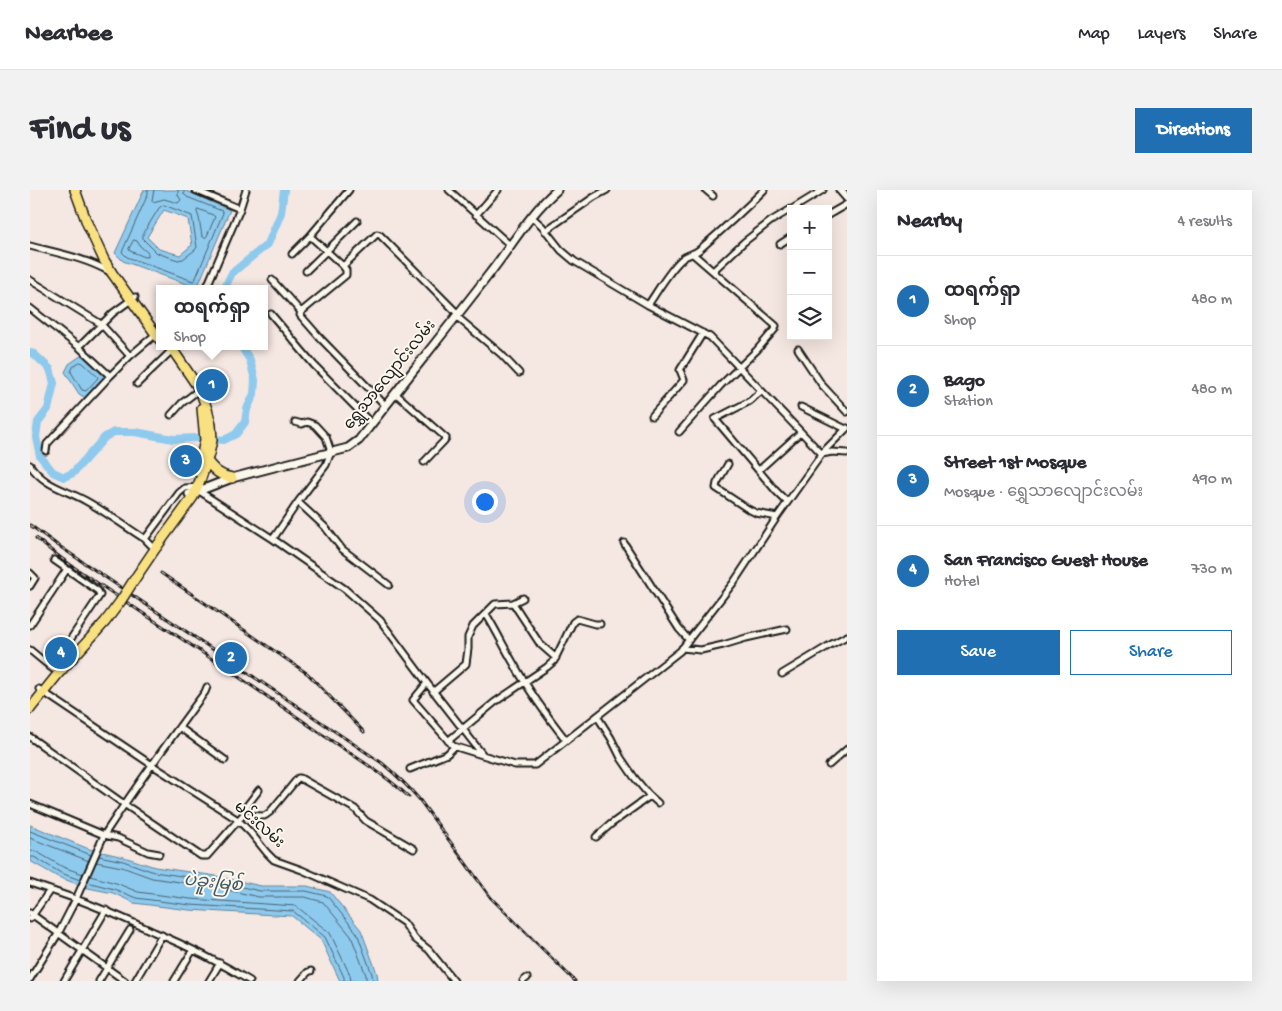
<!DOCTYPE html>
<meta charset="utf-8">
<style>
body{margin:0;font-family:"Gochi Hand","Noto Sans Myanmar",sans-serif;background:#f2f2f3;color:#2b2b33}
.controls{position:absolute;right:15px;top:15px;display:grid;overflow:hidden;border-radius:0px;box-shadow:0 5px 20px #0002}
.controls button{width:45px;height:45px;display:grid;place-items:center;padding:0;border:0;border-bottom:1px solid #e1e1e2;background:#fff;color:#2b2b33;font:25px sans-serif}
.you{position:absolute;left:454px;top:311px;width:18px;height:18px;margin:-12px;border:4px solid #fff;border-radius:50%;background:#1a73e8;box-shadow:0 0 0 8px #1a73e833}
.badge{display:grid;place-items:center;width:32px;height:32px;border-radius:50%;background:#1f6fb2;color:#fff;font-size:16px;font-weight:700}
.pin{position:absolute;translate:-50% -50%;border:2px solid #fff;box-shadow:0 1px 5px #0006}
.popup{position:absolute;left:126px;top:95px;width:112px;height:65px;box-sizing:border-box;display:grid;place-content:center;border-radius:0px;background:#fff;filter:drop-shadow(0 1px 4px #0005);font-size:16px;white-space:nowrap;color:#7c7c81}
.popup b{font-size:19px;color:#2b2b33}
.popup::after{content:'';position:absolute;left:50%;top:100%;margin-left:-10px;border:10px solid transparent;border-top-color:#fff}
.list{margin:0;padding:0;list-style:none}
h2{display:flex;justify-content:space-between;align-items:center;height:65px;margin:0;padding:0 20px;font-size:21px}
h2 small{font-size:16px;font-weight:400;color:#7c7c81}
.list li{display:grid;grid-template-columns:32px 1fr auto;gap:15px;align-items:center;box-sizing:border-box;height:90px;padding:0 20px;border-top:1px solid #e1e1e2}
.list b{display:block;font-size:19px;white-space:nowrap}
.list p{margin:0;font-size:16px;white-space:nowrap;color:#7c7c81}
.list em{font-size:16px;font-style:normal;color:#7c7c81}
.actions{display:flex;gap:10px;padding:15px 20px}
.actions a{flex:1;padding:11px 0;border:1px solid #1f6fb2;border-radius:0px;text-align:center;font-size:18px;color:#1f6fb2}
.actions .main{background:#1f6fb2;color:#fff}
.icon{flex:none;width:28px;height:28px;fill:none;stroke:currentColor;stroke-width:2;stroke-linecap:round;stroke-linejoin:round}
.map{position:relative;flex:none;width:817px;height:791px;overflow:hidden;border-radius:0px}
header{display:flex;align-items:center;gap:30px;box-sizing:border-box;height:70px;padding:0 25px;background:#fff;border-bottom:1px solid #e1e1e2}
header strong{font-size:24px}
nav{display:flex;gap:28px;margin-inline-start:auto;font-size:18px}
.intro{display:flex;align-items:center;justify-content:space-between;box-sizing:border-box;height:120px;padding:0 30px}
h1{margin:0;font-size:35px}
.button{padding:12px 22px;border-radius:0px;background:#1f6fb2;color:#fff;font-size:18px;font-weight:700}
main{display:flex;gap:30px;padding:0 30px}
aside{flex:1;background:#fff;border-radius:0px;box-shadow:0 5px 20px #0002}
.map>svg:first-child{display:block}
.water{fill:#8ecaee;stroke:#60849a;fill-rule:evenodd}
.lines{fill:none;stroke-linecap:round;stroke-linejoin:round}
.shore{stroke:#4a6270;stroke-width:1}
.river{stroke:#8ecaee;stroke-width:8}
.street-casing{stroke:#1c1c1c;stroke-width:9}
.secondary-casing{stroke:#1c1c1c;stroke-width:11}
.highway-casing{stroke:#1c1c1c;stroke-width:12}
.street{stroke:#fbf7ec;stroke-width:5}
.secondary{stroke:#fbf7ec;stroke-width:7}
.highway{stroke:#f9e181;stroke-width:9}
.rail-casing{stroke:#1c1c1c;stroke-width:3}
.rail{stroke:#fbf7ec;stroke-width:1;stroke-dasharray:4;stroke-linecap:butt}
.highway-bridge-casing{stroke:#1c1c1c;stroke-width:12;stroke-linecap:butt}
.highway-bridge{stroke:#f9e181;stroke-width:9}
.labels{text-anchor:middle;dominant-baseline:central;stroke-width:4;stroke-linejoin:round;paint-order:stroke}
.street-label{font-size:16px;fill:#1c1c1c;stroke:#fbf7ec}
.water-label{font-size:18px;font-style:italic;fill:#445966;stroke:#fbf7ec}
</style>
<header>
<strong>Nearbee</strong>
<nav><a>Map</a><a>Layers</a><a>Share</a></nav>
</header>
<div class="intro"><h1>Find us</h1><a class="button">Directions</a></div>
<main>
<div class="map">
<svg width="817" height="791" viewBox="0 0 817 791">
<rect width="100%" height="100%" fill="#f5e7e2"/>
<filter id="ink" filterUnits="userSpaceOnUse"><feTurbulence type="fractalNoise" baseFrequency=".02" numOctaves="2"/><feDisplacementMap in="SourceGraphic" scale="10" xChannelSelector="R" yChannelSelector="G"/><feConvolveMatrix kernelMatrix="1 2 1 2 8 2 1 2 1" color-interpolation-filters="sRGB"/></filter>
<g filter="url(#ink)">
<!-- water -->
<path class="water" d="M114,0H154L200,20L167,98L93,71L85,63ZM134,20L158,29L162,55L150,65L129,59L117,47Z
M52,165L76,188L57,209L49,204L35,182L39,174Z
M0,635L59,659L94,667L125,677L186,686L231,696H277L300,702L331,740L347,783L348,791H310L291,750L262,726L159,720L104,713L83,703L58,698L28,687L0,671Z"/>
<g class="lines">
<!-- shore -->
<path class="shore" d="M118,0V4L92,62L97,67L163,91L165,90L193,23L192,21L157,7L154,4V0
M124,0L122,10L123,12L134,9L148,13L151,10L148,5V0
M134,15L162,26L167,57L165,60L153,69L148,70L127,63L113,49V44L129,18Z
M168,19L183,25L185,27L177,46L175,48L172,46L169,28L167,22Z
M104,50L107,51L110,56L118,63V67H115L100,61L99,59Z
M50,172L53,173L68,187L67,189L56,201L52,200L41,182L43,177Z
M0,641L61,665
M0,648L59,671
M0,661L7,662L33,677L53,684
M69,666L93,671L124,682L185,691L230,701H276L297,706L327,743L342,784L343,791
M0,667H4L31,683L50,690
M66,672L92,677L122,688L184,697L229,707H275L293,712L321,746L336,785V791
M60,686L86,693L108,702L160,709L266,716L300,743L320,785L321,791
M57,692L84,699L106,708L160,715L263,721L295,747L314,787V791"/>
<!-- river -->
<path class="river" d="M194,99L202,83L224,65L238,54L251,23L254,0
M0,163L4,164L20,179L24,193L18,219L8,232L6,247L10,266L23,282L34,287L43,283L75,247L84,242H105L143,249L167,248L194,250L206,244L215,232L217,219L224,204L225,190L220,170L211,156"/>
<defs>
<path id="street" d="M165,0L210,19
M419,0L481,56
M676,0L683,6
M762,19L793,0
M446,25L468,0
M798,25L817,14
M502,27L512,36L531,60L544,71L618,115L680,147L792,264L802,262L817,263
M515,41L564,7L577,0
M280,46L313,76
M750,54L761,47
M0,56C27,63 56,68 80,82
M262,64L280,46L319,0
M276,81L327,31
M683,81L714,52L741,31L761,19
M0,90L71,134L100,166
M242,90L271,122
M176,99L210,19L216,0
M618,115C627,102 640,79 652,69C657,64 663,65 669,60C691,41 713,21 734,0
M0,118L49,157L80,186
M241,124L284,175L342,234
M426,126L471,164L489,183
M49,157L83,123L105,107
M768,159L792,195L817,222
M107,194L139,163
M731,201L720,211L685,229L746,301L757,312
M365,203L416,248L414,251L394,272
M356,216L291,149L270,125L271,122L316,85V80L313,76L347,44L350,45L428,124
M771,217L816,239
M141,225L152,213L166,202
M622,226L654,190L650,180L673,143
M649,242L691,195L727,160L745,139L746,136L663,64
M16,261L17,254L80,186L100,166L126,144
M698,274L687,293L686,298L718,319L726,323L747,327
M0,275C15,297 35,299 56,311C76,322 96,337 115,349L122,356
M729,280L771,242
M169,301L243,349L315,399L350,430L397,493L383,510L423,556L485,575H505L650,461L704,392L747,327L794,261L817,238
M268,312L295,337L312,359L359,395
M115,349L149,303L155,298L168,297
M243,349L268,312L296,275L301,262L296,247L285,235L277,232L272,234L265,232
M594,353L649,439L659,450
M0,383L5,388L0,396
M483,413L510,454L526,468
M456,424C466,440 474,457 484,474C499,501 517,526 536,550
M0,435L37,379
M652,458L671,460L693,455L716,448L757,439
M0,460L23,479
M20,477L40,450L70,405L68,401L24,370
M752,484L800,455L817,446
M397,493L453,565
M9,499L122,575L208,630L220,642L237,663L244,670L272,680L340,710L374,733L385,749L399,760L424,791
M403,502L436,474L438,459V447L443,436L465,414L483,413L493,408
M567,526L581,548L591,568L604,587L618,604L628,613
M149,537L195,570
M0,547L94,614L171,666H177L213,625L234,626L236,625L240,622L268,588H270L325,619L336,631L384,659
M418,551L465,512L517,477L524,471L543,432L547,429L565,434H570
M799,575L817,559
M380,579L417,564L424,557
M0,614L74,645C106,596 140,549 175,502L177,497
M213,625L215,618L229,600
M566,647L581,634L620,606
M129,664L118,662L88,648L74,645L46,709C73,719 98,730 124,742C157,756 189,772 220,791
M0,693L46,709L28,744L0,789
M0,723L95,791
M0,729L20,700
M34,791L76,720
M69,791L100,740
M105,791L132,745
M144,791L163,760
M179,791L190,773
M270,791L278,782L281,781
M493,791L497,788"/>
<path id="secondary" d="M810,0L817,8
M159,304L166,302L202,288L248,276L318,258L329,250C372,194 417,139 460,83C482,55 500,23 527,0"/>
<path id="highway" d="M45,0L57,33L74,70L82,83L130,150
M177,271C184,280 190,286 202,288
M168,282L175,250L172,218
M106,387L125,359L163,307L171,288L179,264L182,250L181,235L177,219L170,200L140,156
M0,519L28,484L75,432L90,412"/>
</defs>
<!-- street casing -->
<use href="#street" class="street-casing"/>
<!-- secondary casing -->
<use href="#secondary" class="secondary-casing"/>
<!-- highway casing -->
<use href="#highway" class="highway-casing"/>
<!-- street -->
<use href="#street" class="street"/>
<!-- secondary -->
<use href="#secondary" class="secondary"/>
<!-- highway -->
<use href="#highway" class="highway"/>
<defs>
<path id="rail" d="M0,335L26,354L352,573C365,584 378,596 389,609L461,708L545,791
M6,348C38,376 76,398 111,422C172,462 233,503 293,545C322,565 353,583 379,607
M131,383L278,484L334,542"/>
</defs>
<!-- rail casing -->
<use href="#rail" class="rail-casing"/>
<!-- rail -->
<use href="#rail" class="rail"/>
<defs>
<path id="highway-bridge" d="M90,412L106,387"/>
</defs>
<!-- highway-bridge casing -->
<use href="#highway-bridge" class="highway-bridge-casing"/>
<!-- highway-bridge -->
<use href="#highway-bridge" class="highway-bridge"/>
</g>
</g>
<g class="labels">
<!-- street labels -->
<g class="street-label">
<text transform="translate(361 186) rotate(-51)">ရွှေသာလျောင်းလမ်း</text>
<text transform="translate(228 636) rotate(42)">မင်းလမ်း</text>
</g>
<!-- water labels -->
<g class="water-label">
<text transform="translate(183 694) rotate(6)">ပဲခူးမြစ်</text>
</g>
</g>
</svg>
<div class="controls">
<button>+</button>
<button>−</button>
<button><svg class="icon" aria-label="layers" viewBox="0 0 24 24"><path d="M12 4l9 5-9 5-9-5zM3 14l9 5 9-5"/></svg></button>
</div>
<div class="you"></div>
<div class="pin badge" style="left:182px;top:195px">1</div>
<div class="popup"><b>ထရက်ရှာ</b>Shop</div>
<div class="pin badge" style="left:201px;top:468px">2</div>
<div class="pin badge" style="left:156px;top:271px">3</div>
<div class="pin badge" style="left:31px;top:463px">4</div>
</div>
<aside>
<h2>Nearby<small>4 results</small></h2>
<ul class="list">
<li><span class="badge">1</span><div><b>ထရက်ရှာ</b><p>Shop</p></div><em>480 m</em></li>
<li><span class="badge">2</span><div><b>Bago</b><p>Station</p></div><em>480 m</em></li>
<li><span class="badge">3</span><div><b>Street 1st Mosque</b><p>Mosque · ရွှေသာလျောင်းလမ်း</p></div><em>490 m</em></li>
<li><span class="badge">4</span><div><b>San Francisco Guest House</b><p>Hotel</p></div><em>730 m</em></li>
</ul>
<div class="actions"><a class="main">Save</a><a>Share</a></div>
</aside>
</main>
